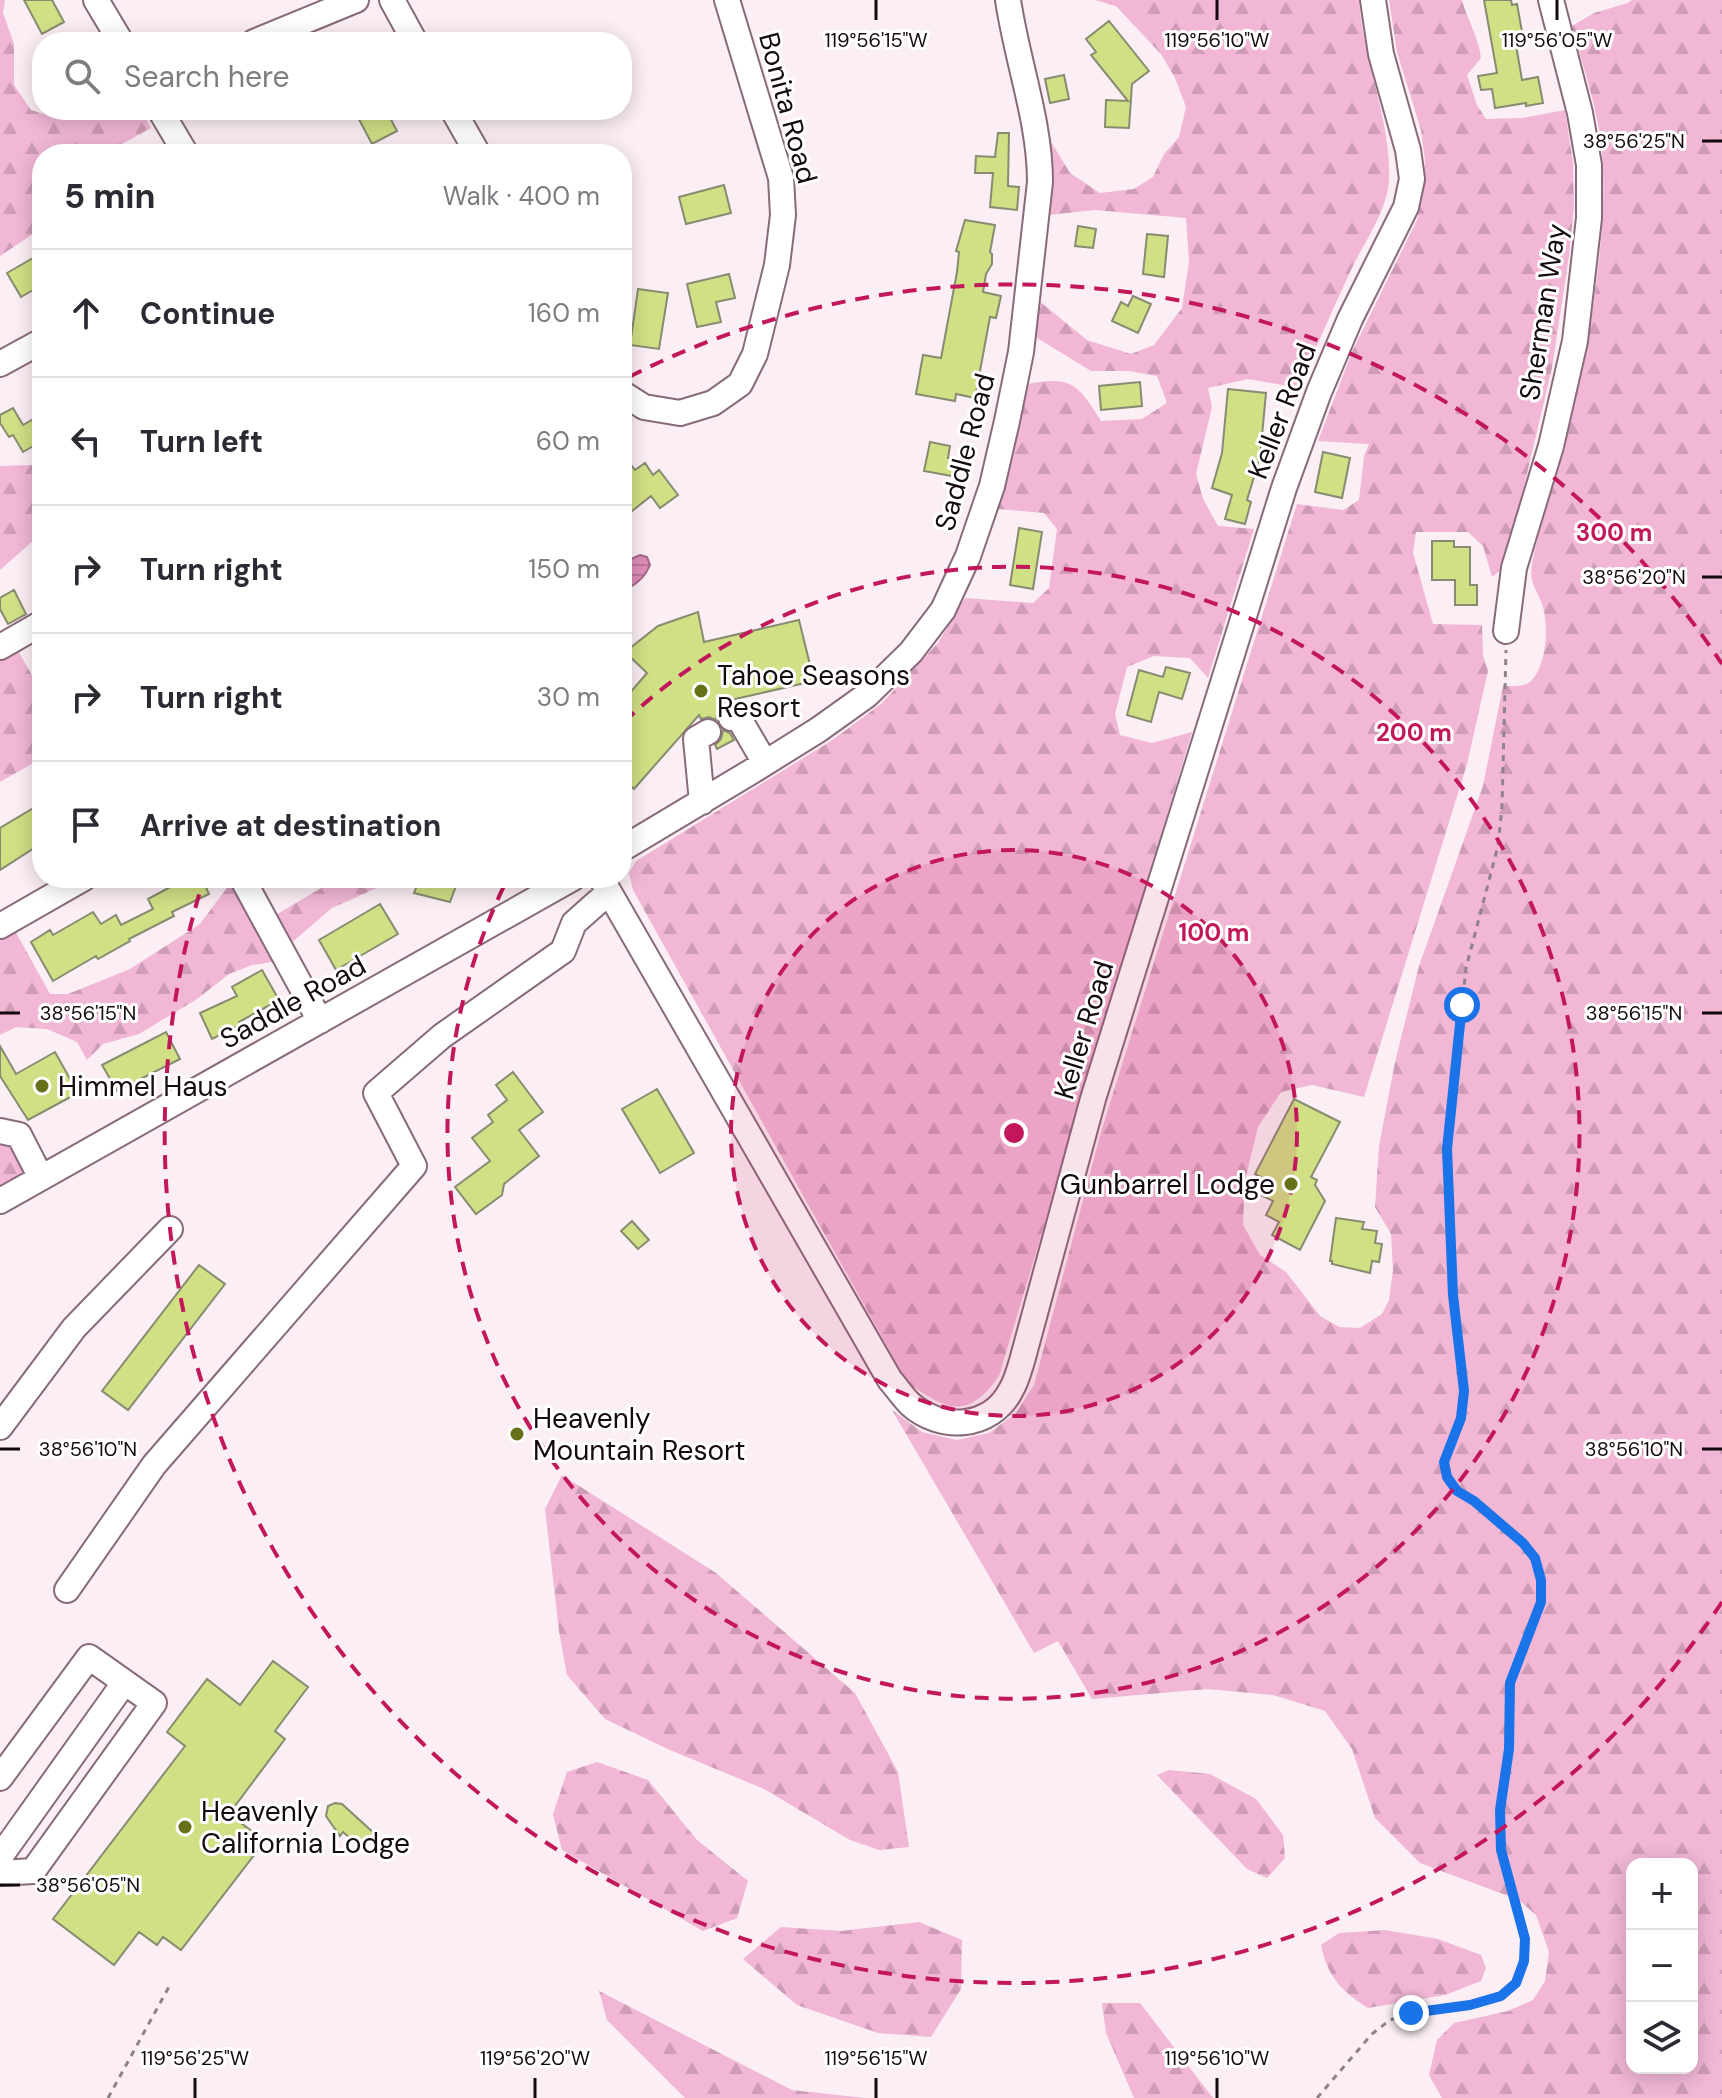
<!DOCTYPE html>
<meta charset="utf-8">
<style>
body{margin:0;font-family:"DM Sans",sans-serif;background:#f7f7f7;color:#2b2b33}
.controls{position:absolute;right:24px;bottom:24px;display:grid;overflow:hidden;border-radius:16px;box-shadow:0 4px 20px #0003}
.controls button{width:72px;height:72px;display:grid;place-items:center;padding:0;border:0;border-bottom:2px solid #e1e1e2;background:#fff;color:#2b2b33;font:40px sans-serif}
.stop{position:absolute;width:24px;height:24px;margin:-18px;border:6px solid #1a73e8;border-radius:50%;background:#fff}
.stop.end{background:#1a73e8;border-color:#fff;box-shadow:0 2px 8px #0008}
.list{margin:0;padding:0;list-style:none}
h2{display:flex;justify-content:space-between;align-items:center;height:104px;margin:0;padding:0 32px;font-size:34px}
h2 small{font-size:26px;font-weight:400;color:#7c7c81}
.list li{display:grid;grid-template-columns:52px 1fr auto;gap:24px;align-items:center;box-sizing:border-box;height:128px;padding:0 32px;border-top:2px solid #e1e1e2}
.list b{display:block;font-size:30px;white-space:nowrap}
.list em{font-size:26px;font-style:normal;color:#7c7c81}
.icon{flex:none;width:44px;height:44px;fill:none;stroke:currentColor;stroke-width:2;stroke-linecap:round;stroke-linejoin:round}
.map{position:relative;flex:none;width:1722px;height:2098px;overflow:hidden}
.search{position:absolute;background:#fff;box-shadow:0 4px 20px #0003;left:32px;top:32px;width:600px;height:88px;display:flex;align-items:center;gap:20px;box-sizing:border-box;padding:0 28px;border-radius:32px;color:#7c7c81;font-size:30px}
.panel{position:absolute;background:#fff;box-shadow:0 4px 20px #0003;left:32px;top:144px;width:600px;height:744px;border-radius:32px}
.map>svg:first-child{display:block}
.forest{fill:url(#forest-firs);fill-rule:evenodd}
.water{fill:url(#water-rules);stroke:#a26586;stroke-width:2}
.building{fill:#d1df85;stroke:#878c70;stroke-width:2}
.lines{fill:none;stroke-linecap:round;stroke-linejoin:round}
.minor-casing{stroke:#886b7a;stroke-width:28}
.path{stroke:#8f8389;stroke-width:3;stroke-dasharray:6 6;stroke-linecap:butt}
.minor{stroke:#fff;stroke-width:24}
.route{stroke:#1a73e8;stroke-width:10}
.ticks{fill:none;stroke:#150a10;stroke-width:3}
.ring{fill:none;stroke:#c2185b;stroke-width:4;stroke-dasharray:14 10}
.poi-dot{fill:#677019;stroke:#fff;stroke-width:3}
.labels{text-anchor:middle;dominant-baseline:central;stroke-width:6;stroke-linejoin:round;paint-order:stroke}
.street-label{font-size:28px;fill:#150a10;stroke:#fff}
.poi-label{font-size:28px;fill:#150a10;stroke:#fff;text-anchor:start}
.ticks-label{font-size:20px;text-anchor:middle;fill:#150a10;stroke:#fff;stroke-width:6;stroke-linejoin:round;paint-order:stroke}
.centre{fill:#c2185b;stroke:#fff;stroke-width:4}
.ring-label{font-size:24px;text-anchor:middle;font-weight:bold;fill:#c2185b;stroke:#fff;stroke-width:6;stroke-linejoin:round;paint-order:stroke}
</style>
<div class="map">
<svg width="1722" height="2098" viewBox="0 0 1722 2098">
<defs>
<pattern id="forest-firs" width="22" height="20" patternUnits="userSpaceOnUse" patternTransform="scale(2)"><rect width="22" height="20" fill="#f1b7d5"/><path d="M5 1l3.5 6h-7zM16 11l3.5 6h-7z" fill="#ce9cb6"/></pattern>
<pattern id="water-rules" width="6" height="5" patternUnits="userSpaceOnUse" patternTransform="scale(2)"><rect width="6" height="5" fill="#df8cb9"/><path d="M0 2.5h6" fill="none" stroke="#be779e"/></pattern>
</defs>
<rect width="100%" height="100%" fill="#fbeef4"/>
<!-- forest -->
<path class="forest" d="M0,0H5L3,13L14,44V85L31,110L58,118L73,110H141L151,128L104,154H42V228L0,256Z
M1095,0H1359C1363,58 1392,125 1389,180C1387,212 1364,242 1351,270C1333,309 1315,348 1300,388L1248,379L1208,388L1212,407L1196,474L1203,499L1218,526L1254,529L1208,678L1190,658L1154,656L1127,667L1115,714L1120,735L1152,743L1192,732L999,1376C967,1421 946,1410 907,1382L633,890L629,873L636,861L831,741L881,704L938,643L965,598L1033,603L1049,588L1057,529L1044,513L998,509L1028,384C1071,375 1079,385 1101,421L1142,419L1167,403L1157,376L1129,371H1091L1034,336L1038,300L1087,340L1131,354L1154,345L1182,308L1189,262L1186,218L1095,210L1048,215L1051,183L1048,137L1070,173L1100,193L1134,189L1153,177L1164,154L1179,137L1186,107L1175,78L1161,54L1116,6Z
M1389,0H1462C1467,19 1479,38 1481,58L1467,75L1477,105L1486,119L1523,118L1565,110L1573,163L1574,207L1569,256L1552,368L1505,567L1492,577L1483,546L1468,532H1416L1413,553L1433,624L1482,625L1483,655L1488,671L1467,764L1364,1097L1312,1085L1281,1092L1258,1127L1245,1180L1243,1225L1260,1255L1286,1272L1320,1316L1339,1327L1360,1328L1382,1314L1389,1300L1393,1270L1391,1234L1375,1207L1379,1146L1395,1062L1419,966L1483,786L1503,686C1513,686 1524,688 1532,680C1547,664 1549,624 1542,604C1536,587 1529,584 1532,564C1539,524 1555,486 1564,446C1586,354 1609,246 1602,151C1598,109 1583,67 1572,26L1594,13L1628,3L1632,0H1722V2098H1442L1429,2075L1437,2040L1454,2023L1508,2011L1533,2000L1545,1981L1549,1952L1536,1915L1519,1900L1420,1863L1375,1818L1352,1749L1325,1711L1273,1695L1208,1689L1092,1699L1058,1641L1034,1653L892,1410L922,1432L957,1440L989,1433L1016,1413L1034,1385L1101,1132L1297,504L1343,510L1359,500L1364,456L1369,444L1318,441L1352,352L1417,220L1423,192L1425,161L1421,130L1397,52ZM1632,1864H1692V2068H1632Z
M42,461V533L0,570V466L33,465Z
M17,649L42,693V758L0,782V659Z
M234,878L279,961L252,965L229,974L197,999L139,1034L103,1044L87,1060L77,1042L47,1029L16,1027L0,1035V937L14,929L50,994H68L130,969L200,924Z
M329,878H385L388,883L332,908L290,944L274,916L328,884Z
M0,1125L27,1173L0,1188Z
M562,1475L716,1573L855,1693L898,1772L909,1847L879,1850L850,1840L764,1789L670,1750L605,1719L567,1675L559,1631L545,1509Z
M597,1762L648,1780L697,1840L748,1881L737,1918L703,1931L562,1850L553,1814L567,1772Z
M1169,1770L1210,1774L1256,1799L1283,1835L1285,1858L1267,1878L1247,1869L1157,1775Z
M919,1922L962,1940L961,1989L931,2037L878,2033L797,2005L743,1959L781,1927L841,1931Z
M1385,1930L1438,1939L1481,1955L1486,1968L1481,1981L1445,1995L1368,2008C1340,1990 1328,1977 1321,1945L1339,1933Z
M599,1991L792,2090L865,2098H685L607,2020Z
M1102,2003H1140L1213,2098H1134L1106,2033Z"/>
<!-- water -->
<path class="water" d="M640,555L647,557L650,565C646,575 639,583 628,588L622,585V568L633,558Z"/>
<!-- building -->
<path class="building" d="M24,0H52L64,22L42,34Z
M1484,0H1511L1512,5L1517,4L1523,37L1515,39L1522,80L1538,77L1543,103L1526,106V103L1495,108L1492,89L1481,90L1478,76L1497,73Z
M1109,21L1149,71L1132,84L1129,128L1105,127L1106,100L1128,101L1091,55L1096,52L1086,39Z
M1064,75L1069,99L1050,103L1045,79Z
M354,110H386L397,131L372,144Z
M998,133H1009L1008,186L1019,187L1017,210L990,207L993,173H975L976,156L995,157Z
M724,185L731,213L686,224L679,197Z
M965,220L995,225L990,252L992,254V264L986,274L983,292L1001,296L996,318L990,317L975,398L956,394L955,401L916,394L923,355L941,358L957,272L959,252L956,251Z
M1078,226L1096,229L1093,248L1075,246Z
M1147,234L1168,236L1164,277L1143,274Z
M33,258L42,274V285L21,297L7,273Z
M729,274L735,298L716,302L721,322L697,327L687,284Z
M638,289L668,293L659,349L630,345Z
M1133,296L1151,304L1138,333L1112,321L1121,302L1128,306Z
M1140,382L1142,406L1101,410L1099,386Z
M1228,389L1266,393L1260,457L1247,500L1251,502L1245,524L1225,519L1232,495L1212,488L1222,453Z
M13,408L23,425L42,414V441L23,452L13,435L9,437L0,423V415Z
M930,442L950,446L948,458L956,459L952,476L924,471Z
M1323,452L1350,458L1342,498L1315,492Z
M622,453L635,470L645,463L653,475L659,470L678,495L660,508L651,496L622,519Z
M1019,528L1042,532L1033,589L1010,585Z
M1432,541H1454V547H1470V585H1477V605H1455V580H1432Z
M14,590L26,614L8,624L0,609V598Z
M698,612L704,642L799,620L814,681L722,702L724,705L718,710L716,720L709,717L701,719L699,715L634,789L622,778V702L647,673L625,652L658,626Z
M1166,667L1190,673L1182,699L1159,692L1151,722L1127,715L1139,670L1163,677Z
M723,730L730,733L734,740L717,749L715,745L721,739Z
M42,803V843L0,870V828Z
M171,878H202L209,894L172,912L174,916L129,939L130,941L98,959L96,956L53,981L31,942L50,930L53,935L93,912L101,924L116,915L121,925L153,909L148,899L174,885Z
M420,878H459L450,902L414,893Z
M380,904L398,934L336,970L319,940Z
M262,970L279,1000L239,1022L240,1025L212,1039L200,1013L237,996L232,987Z
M166,1032L180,1059L117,1091L102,1065Z
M0,1046L16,1074L55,1052L78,1093L28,1120L0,1076Z
M513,1072L543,1112L519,1130L539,1156L504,1184L502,1195L476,1214L455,1187L490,1161L472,1138L493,1122L488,1115L507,1100L496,1085Z
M657,1089L694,1153L660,1173L622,1109Z
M1294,1099L1340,1122L1311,1177L1317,1180L1315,1185L1325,1201L1300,1250L1272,1235L1279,1222L1266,1215L1273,1201L1261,1195L1268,1181L1255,1174Z
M1336,1218L1364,1222L1362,1229L1377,1231L1375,1243L1382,1244L1379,1262L1372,1261L1370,1273L1332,1264V1261H1330Z
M632,1221L649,1240L638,1249L621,1231Z
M199,1265L225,1284L128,1410L102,1391Z
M273,1661L308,1687L275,1731L285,1739L229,1814L265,1841L181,1950L163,1937L157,1945L139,1932L114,1965L53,1919L185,1746L167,1732L207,1679L240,1705Z
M335,1803L342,1804L375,1834L361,1848L343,1832L340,1836L326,1816L328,1806Z"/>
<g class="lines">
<defs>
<path id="minor" d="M96,0L121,42
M392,0L415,42
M254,42L356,0
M160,110L186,154
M453,110L478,154
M0,364L42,341
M622,393L644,407L680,413L713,403L740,384L755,354L777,265L783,215L781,178L727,0
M1506,631L1514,568L1551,446L1575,341L1589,218V165L1580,113L1551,0
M0,647L42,623
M731,718L737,715L765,763
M702,802L696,739L708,732
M622,849L749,773L818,730L867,695L911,652L943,610L968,556L992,486L1007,421L1021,352L1040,182C1040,121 1017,61 1008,0
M242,878L320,1021
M601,878L890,1380C897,1388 903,1397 910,1404C941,1432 991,1429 1011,1390C1016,1382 1019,1371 1022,1361L1093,1099L1284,488L1319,392L1350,319L1406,207L1412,179L1408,150L1381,54L1373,0
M0,926L84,878
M0,1131L19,1135L41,1178
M0,1201L573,878
M0,1427L74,1328L170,1229
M67,1590L154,1465L414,1166L376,1093L442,1036L563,951L574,923L609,892
M0,1778L89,1657L154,1703L33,1871L0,1873
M0,1857L124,1683"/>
</defs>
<!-- minor casing -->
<use href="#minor" class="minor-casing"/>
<!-- path -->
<path class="path" d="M108,2098L170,1985
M1317,2098L1372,2034L1390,2020L1411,2013L1470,2005L1501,1996L1516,1983L1524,1961L1525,1939L1501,1850L1500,1810L1509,1749L1510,1683L1541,1602V1580L1535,1558L1523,1543L1500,1522L1457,1491L1447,1477L1444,1462L1461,1418L1464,1391L1453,1295L1447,1149L1466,968L1498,846L1502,807L1506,650"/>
<!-- minor -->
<use href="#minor" class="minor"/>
</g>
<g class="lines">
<!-- route -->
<path class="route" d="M1411,2013L1470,2005L1501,1996L1516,1983L1524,1961L1525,1939L1501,1850L1500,1810L1509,1749L1510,1683L1541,1602V1580L1535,1558L1523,1543L1474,1501L1457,1491L1447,1477L1444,1462L1461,1418L1464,1391L1453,1295L1447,1149L1462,1005"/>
</g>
<!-- ticks -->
<path class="ticks" d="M876,0V20M1217,0V20M1557,0V20M1702,141H1722M1702,577H1722M0,1013H20M1702,1013H1722M0,1449H20M1702,1449H1722M0,1885H20M195,2078V2098M535,2078V2098M876,2078V2098M1217,2078V2098"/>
<!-- distance rings -->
<circle cx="1014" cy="1133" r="283" fill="#c2185b" fill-opacity=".12"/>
<g class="ring">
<circle cx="1014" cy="1133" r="283"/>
<path d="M624 722A566 566 0 1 1 507 880"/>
<path d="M1722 1602A849 849 0 0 1 202 885M629 377A849 849 0 0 1 1722 664"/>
</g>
<!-- markers -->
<g class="poi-dot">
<circle cx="701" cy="691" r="8"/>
<circle cx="42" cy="1086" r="8"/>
<circle cx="1291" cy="1184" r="8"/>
<circle cx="517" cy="1434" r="8"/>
<circle cx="185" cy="1827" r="8"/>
</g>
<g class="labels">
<!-- street labels -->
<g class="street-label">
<text transform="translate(788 108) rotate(75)">Bonita Road</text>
<text transform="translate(1543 312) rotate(-81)">Sherman Way</text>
<text transform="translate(1282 411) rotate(-69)">Keller Road</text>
<text transform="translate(965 452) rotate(-75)">Saddle Road</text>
<text transform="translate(293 1002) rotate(-29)">Saddle Road</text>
<text transform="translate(1084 1030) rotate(-73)">Keller Road</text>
</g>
<!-- poi labels -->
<g class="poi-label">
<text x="717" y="675">Tahoe Seasons<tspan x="717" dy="32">Resort</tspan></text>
<text x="58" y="1086">Himmel Haus</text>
<text x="1275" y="1184" text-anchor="end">Gunbarrel Lodge</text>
<text x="533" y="1418">Heavenly<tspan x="533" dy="32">Mountain Resort</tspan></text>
<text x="201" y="1811">Heavenly<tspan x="201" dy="32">California Lodge</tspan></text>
</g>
</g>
<g class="ticks-label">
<text x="876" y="47">119°56'15"W</text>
<text x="1217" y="47">119°56'10"W</text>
<text x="1557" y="47">119°56'05"W</text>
<text x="1634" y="148">38°56'25"N</text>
<text x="1634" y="584">38°56'20"N</text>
<text x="88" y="1020">38°56'15"N</text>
<text x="1634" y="1020">38°56'15"N</text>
<text x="88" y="1456">38°56'10"N</text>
<text x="1634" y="1456">38°56'10"N</text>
<text x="88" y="1892">38°56'05"N</text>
<text x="195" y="2065">119°56'25"W</text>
<text x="535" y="2065">119°56'20"W</text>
<text x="876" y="2065">119°56'15"W</text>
<text x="1217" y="2065">119°56'10"W</text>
</g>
<circle cx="1014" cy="1133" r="12" class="centre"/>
<g class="ring-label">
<text x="1614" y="541">300 m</text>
<text x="1414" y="741">200 m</text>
<text x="1214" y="941">100 m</text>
</g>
</svg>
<div class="controls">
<button>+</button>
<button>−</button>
<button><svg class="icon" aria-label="layers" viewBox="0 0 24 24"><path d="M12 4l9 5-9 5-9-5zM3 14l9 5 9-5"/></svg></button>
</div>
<div class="stop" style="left:1462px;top:1005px"></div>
<div class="stop end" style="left:1411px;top:2013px"></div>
<div class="search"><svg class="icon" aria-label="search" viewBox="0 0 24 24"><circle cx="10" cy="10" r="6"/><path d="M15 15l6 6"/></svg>Search here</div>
<section class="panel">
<h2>5 min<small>Walk · 400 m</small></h2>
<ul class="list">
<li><svg class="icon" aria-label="ahead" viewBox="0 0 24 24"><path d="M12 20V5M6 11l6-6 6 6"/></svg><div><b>Continue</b></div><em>160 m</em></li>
<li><svg class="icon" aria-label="left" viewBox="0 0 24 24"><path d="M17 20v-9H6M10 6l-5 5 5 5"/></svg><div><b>Turn left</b></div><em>60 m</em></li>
<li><svg class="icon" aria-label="right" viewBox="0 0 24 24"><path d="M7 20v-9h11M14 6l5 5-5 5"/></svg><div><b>Turn right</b></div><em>150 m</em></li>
<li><svg class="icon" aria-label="right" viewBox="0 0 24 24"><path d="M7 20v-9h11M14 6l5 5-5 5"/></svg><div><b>Turn right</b></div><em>30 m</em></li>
<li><svg class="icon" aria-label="arrive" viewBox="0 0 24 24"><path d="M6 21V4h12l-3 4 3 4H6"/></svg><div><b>Arrive at destination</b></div></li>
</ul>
</section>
</div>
